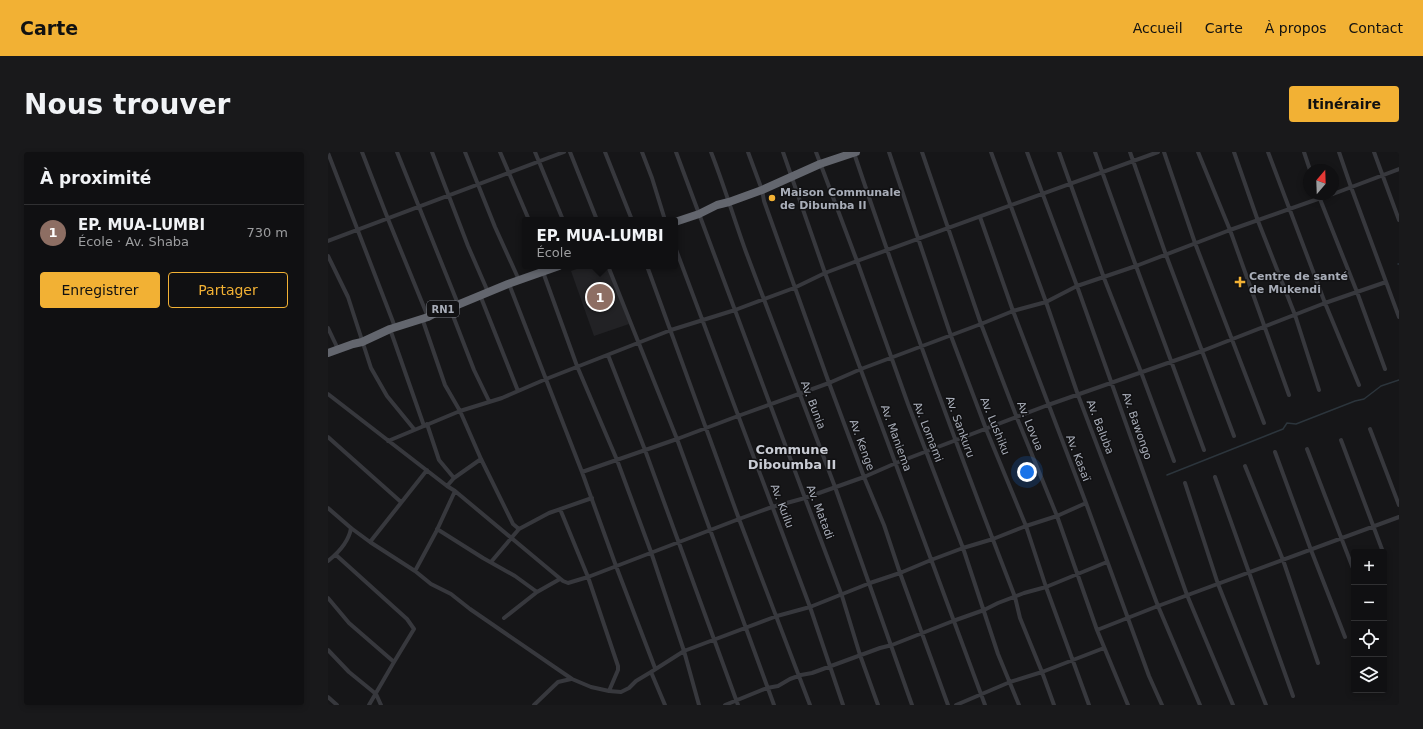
<!DOCTYPE html>
<html lang="fr">
<meta charset="utf-8">
<style>
body{margin:0;font-family:"DejaVu Sans",sans-serif;background:#19191b;color:#f1f3f6}
.controls{position:absolute;right:12px;bottom:12px;display:grid;overflow:hidden;border-radius:4px;box-shadow:0 2px 6px #0003}
.controls button{width:36px;height:36px;display:grid;place-items:center;padding:0;border:0;border-bottom:1px solid #303032;background:#101012;color:#f1f3f6;font:20px sans-serif}
.compass{position:absolute;left:975px;top:12px;width:36px;height:36px;border-radius:50%;background:#101012;box-shadow:0 2px 6px #0003;rotate:19deg}
.you{position:absolute;left:699px;top:320px;width:14px;height:14px;margin:-10px;border:3px solid #fff;border-radius:50%;background:#1a73e8;box-shadow:0 0 0 6px #1a73e833}
.badge{display:grid;place-items:center;width:26px;height:26px;border-radius:50%;background:#f2b134;color:#fff;font-size:13px;font-weight:700}
.pin{position:absolute;translate:-50% -50%;border:2px solid #fff;box-shadow:0 1px 4px #0006}
.popup{position:absolute;left:194px;top:65px;width:156px;height:52px;box-sizing:border-box;display:grid;place-content:center;border-radius:4px;background:#101012;filter:drop-shadow(0 1px 3px #0005);font-size:13px;white-space:nowrap;color:#9c9d9f}
.popup b{font-size:15px;color:#f1f3f6}
.popup::after{content:'';position:absolute;left:50%;top:100%;margin-left:-8px;border:8px solid transparent;border-top-color:#101012}
.list{margin:0;padding:0;list-style:none}
h2{display:flex;justify-content:space-between;align-items:center;height:52px;margin:0;padding:0 16px;font-size:17px}
h2 small{font-size:13px;font-weight:400;color:#9c9d9f}
.list li{display:grid;grid-template-columns:26px 1fr auto;gap:12px;align-items:center;box-sizing:border-box;height:56px;padding:0 16px;border-top:1px solid #303032}
.list b{display:block;font-size:15px;white-space:nowrap}
.list p{margin:0;font-size:13px;white-space:nowrap;color:#9c9d9f}
.list em{font-size:13px;font-style:normal;color:#9c9d9f}
.actions{display:flex;gap:8px;padding:12px 16px}
.actions a{flex:1;padding:9px 0;border:1px solid #f2b134;border-radius:4px;text-align:center;font-size:14px;color:#f2b134}
.actions .main{background:#f2b134;color:#111}
.icon{flex:none;width:22px;height:22px;fill:none;stroke:currentColor;stroke-width:2;stroke-linecap:round;stroke-linejoin:round}
.map{position:relative;flex:none;width:1071px;height:553px;overflow:hidden;border-radius:4px}
header{display:flex;align-items:center;gap:24px;box-sizing:border-box;height:56px;padding:0 20px;background:#f2b134;color:#111}
header strong{font-size:19px}
nav{display:flex;gap:22px;margin-inline-start:auto;font-size:14px}
.intro{display:flex;align-items:center;justify-content:space-between;box-sizing:border-box;height:96px;padding:0 24px}
h1{margin:0;font-size:28px}
.button{padding:10px 18px;border-radius:4px;background:#f2b134;color:#111;font-size:14px;font-weight:700}
main{display:flex;gap:24px;padding:0 24px}
aside{flex:1;background:#101012;border-radius:4px;box-shadow:0 2px 6px #0003}
.map>svg:first-child{display:block}
.built{fill:#222225}
.lines{fill:none;stroke-linecap:round;stroke-linejoin:round}
.stream{stroke:#2c353c;stroke-width:1.5}
.street{stroke:#37383d;stroke-width:4}
.highway{stroke:#63666e;stroke-width:8}
.poi-dot{fill:#f2b134;stroke:#111113;stroke-width:1.5}
.labels{text-anchor:middle;dominant-baseline:central;stroke-width:3;stroke-linejoin:round;paint-order:stroke}
.shield{fill:#111113;stroke:#7b7e86;stroke-width:1}
.shield-label{font-size:10px;font-weight:bold;fill:#a8adb8}
.poi-label{font-size:11px;font-weight:bold;fill:#a8adb8;stroke:#111113;text-anchor:start}
.street-label{font-size:11px;fill:#a8adb8;stroke:#111113}
.quarter-label{font-size:13px;font-weight:bold;fill:#c9ccd4;stroke:#111113}
</style>
<header>
<strong>Carte</strong>
<nav><a>Accueil</a><a>Carte</a><a>À propos</a><a>Contact</a></nav>
</header>
<div class="intro"><h1>Nous trouver</h1><a class="button">Itinéraire</a></div>
<main>
<aside>
<h2>À proximité<small></small></h2>
<ul class="list">
<li><span class="badge" style="background:#8d6e63">1</span><div><b>EP. MUA-LUMBI</b><p>École · Av. Shaba</p></div><em>730 m</em></li>
</ul>
<div class="actions"><a class="main">Enregistrer</a><a>Partager</a></div>
</aside>
<div class="map">
<svg width="1071" height="553" viewBox="0 0 1071 553">
<rect width="100%" height="100%" fill="#161618"/>
<!-- built -->
<path class="built" d="M257,114H280L301,172L266,184L243,119Z"/>
<g class="lines">
<!-- stream -->
<path class="stream" d="M1070,112H1071
M839,323L955,277L959,271L968,272L1027,249L1036,247L1053,234L1071,228"/>
<!-- street -->
<path class="street" d="M34,0L60,67L100,165
M69,0L130,152
M104,0L140,94L160,140
M137,0L167,75L191,128
M172,0L201,68
M207,0L235,68
M242,0L269,68
M277,0L304,68
M314,0L324,26L337,68
M348,0L477,346L514,444L532,503L550,553
M383,0C396,33 406,67 418,100L507,335L584,553
M420,0L434,38L436,49L501,231L536,325L556,373L572,421L620,553
M455,0L497,121L657,553
M488,0L529,109L580,252L635,396L670,502L691,553
M561,0L623,184L658,277L698,374L718,435L761,553
M594,0L653,172L689,266L729,364L769,478L800,553
M663,0L718,150L750,243L830,454L872,553
M699,0L749,134L859,443L905,553
M731,0L776,126L813,220L846,309
M767,0L808,114L876,298
M802,0L838,103L906,284
M836,0L867,91L936,271
M870,0L902,78L961,243
M906,0L930,69L967,163L991,238
M940,0L997,151L1031,233
M976,0L982,18
M1011,0L1023,35L1071,165
M1046,0L1071,68
M0,1L67,175
M526,1C576,150 630,298 687,445L692,466L714,520L726,553
M990,42L1029,140L1057,217
M1005,42L1071,17
M652,65L685,159L758,351L821,524L834,553
M0,89L236,0
M347,95L482,455L515,553
M0,104L20,145L43,216L59,244L86,277
M280,114L349,287L446,553
M319,114L411,367L482,553
M215,120L249,214L289,308L323,400L356,499L371,553
M181,132L254,320L288,414L327,516
M152,143L190,239
M122,156L146,218L161,249
M94,166L117,233L132,259L153,307L185,372L191,377
M0,176L10,197
M62,177L96,274
M280,203L317,298L410,553
M0,242L119,334L127,339L235,429L240,431L260,425L411,367L444,355L477,346L536,325L568,311L720,253L874,199L997,151L1058,130
M99,272L111,308L126,326
M1042,277L1071,353
M0,285L73,350
M1013,288L1055,400
M60,289L132,259L174,246L218,227L343,178L407,158L466,136L497,121L529,109L830,0
M979,297L1026,419
M947,300L983,398L1017,485
M917,314L955,408L990,511
M254,320L349,287L410,264L501,231L533,217L653,172L685,159L718,150L749,134L808,114L902,78L1004,42
M887,325L965,544
M857,331L890,432L938,553
M119,334L126,326L153,307
M0,356L23,376L42,390L87,419L103,432L123,442L142,457L244,527L263,535L281,539L293,540L301,536L308,529L323,520L337,553
M232,357L260,425L290,514V518L281,539
M109,377L155,406L187,424L209,440L176,466
M42,390L99,318
M8,403L79,467L86,477L66,510L41,553
M1056,404L1057,407
M0,409C10,401 21,389 23,376
M163,410L191,377L221,361L264,346
M87,419L108,380L127,339
M209,440L232,427
M0,446L21,471L66,510
M769,478L830,454L1071,365
M0,498L21,520L48,542L53,553
M323,520L356,499L364,496L449,464L482,455L542,431L572,421L603,408L635,396L665,387L698,374L729,364L758,351
M0,545L9,553
M206,553L230,530L243,527
M397,553L439,536L450,534L462,527L473,523L484,521L552,496L564,493L625,469L656,458L670,451L696,441L718,435L779,410
M628,553L682,530L714,520L776,496"/>
<!-- highway -->
<path class="highway" d="M347,70L371,62L389,53L401,50L434,38L492,12L528,0
M0,201L25,192L34,190L62,177L100,165L113,158L122,156L180,132L231,114"/>
</g>
<!-- markers -->
<g class="poi-dot">
<circle cx="444" cy="46" r="4"/>
<path d="M910 124h4v4h4v4h-4v4h-4v-4h-4v-4h4z"/>
</g>
<g class="labels">
<!-- shield labels -->
<rect class="shield" x="99" y="149" width="32" height="16" rx="3"/>
<g class="shield-label">
<text x="115" y="157">RN1</text>
</g>
<!-- poi labels -->
<g class="poi-label">
<text x="452" y="40">Maison Communale<tspan x="452" dy="13">de Dibumba II</tspan></text>
<text x="921" y="124">Centre de santé<tspan x="921" dy="13">de Mukendi</tspan></text>
</g>
<!-- street labels -->
<g class="street-label">
<text transform="translate(485 253) rotate(69)">Av. Bunia</text>
<text transform="translate(667 274) rotate(68)">Av. Lushiku</text>
<text transform="translate(702 274) rotate(68)">Av. Lovua</text>
<text transform="translate(809 274) rotate(71)">Av. Bawongo</text>
<text transform="translate(632 275) rotate(70)">Av. Sankuru</text>
<text transform="translate(772 275) rotate(69)">Av. Baluba</text>
<text transform="translate(600 280) rotate(69)">Av. Lomami</text>
<text transform="translate(568 286) rotate(70)">Av. Maniema</text>
<text transform="translate(534 293) rotate(70)">Av. Kenge</text>
<text transform="translate(750 306) rotate(69)">Av. Kasaï</text>
<text transform="translate(454 354) rotate(69)">Av. Kuilu</text>
<text transform="translate(492 360) rotate(69)">Av. Matadi</text>
</g>
<!-- quarter labels -->
<g class="quarter-label">
<text x="464" y="297">Commune<tspan x="464" dy="15">Diboumba II</tspan></text>
</g>
</g>
</svg>
<div class="controls">
<button>+</button>
<button>−</button>
<button><svg class="icon" aria-label="locate" viewBox="0 0 24 24"><circle cx="12" cy="12" r="6"/><path d="M12 2v4M12 18v4M2 12h4M18 12h4"/></svg></button>
<button><svg class="icon" aria-label="layers" viewBox="0 0 24 24"><path d="M12 4l9 5-9 5-9-5zM3 14l9 5 9-5"/></svg></button>
</div>
<svg class="compass" viewBox="-18 -18 36 36"><path d="M0-13l5 13h-10z" fill="#e53935"/><path d="M0 13l5-13h-10z" fill="#9c9d9f"/></svg>
<div class="you"></div>
<div class="pin badge" style="left:272px;top:145px;background:#8d6e63">1</div>
<div class="popup"><b>EP. MUA-LUMBI</b>École</div>
</div>
</main>
